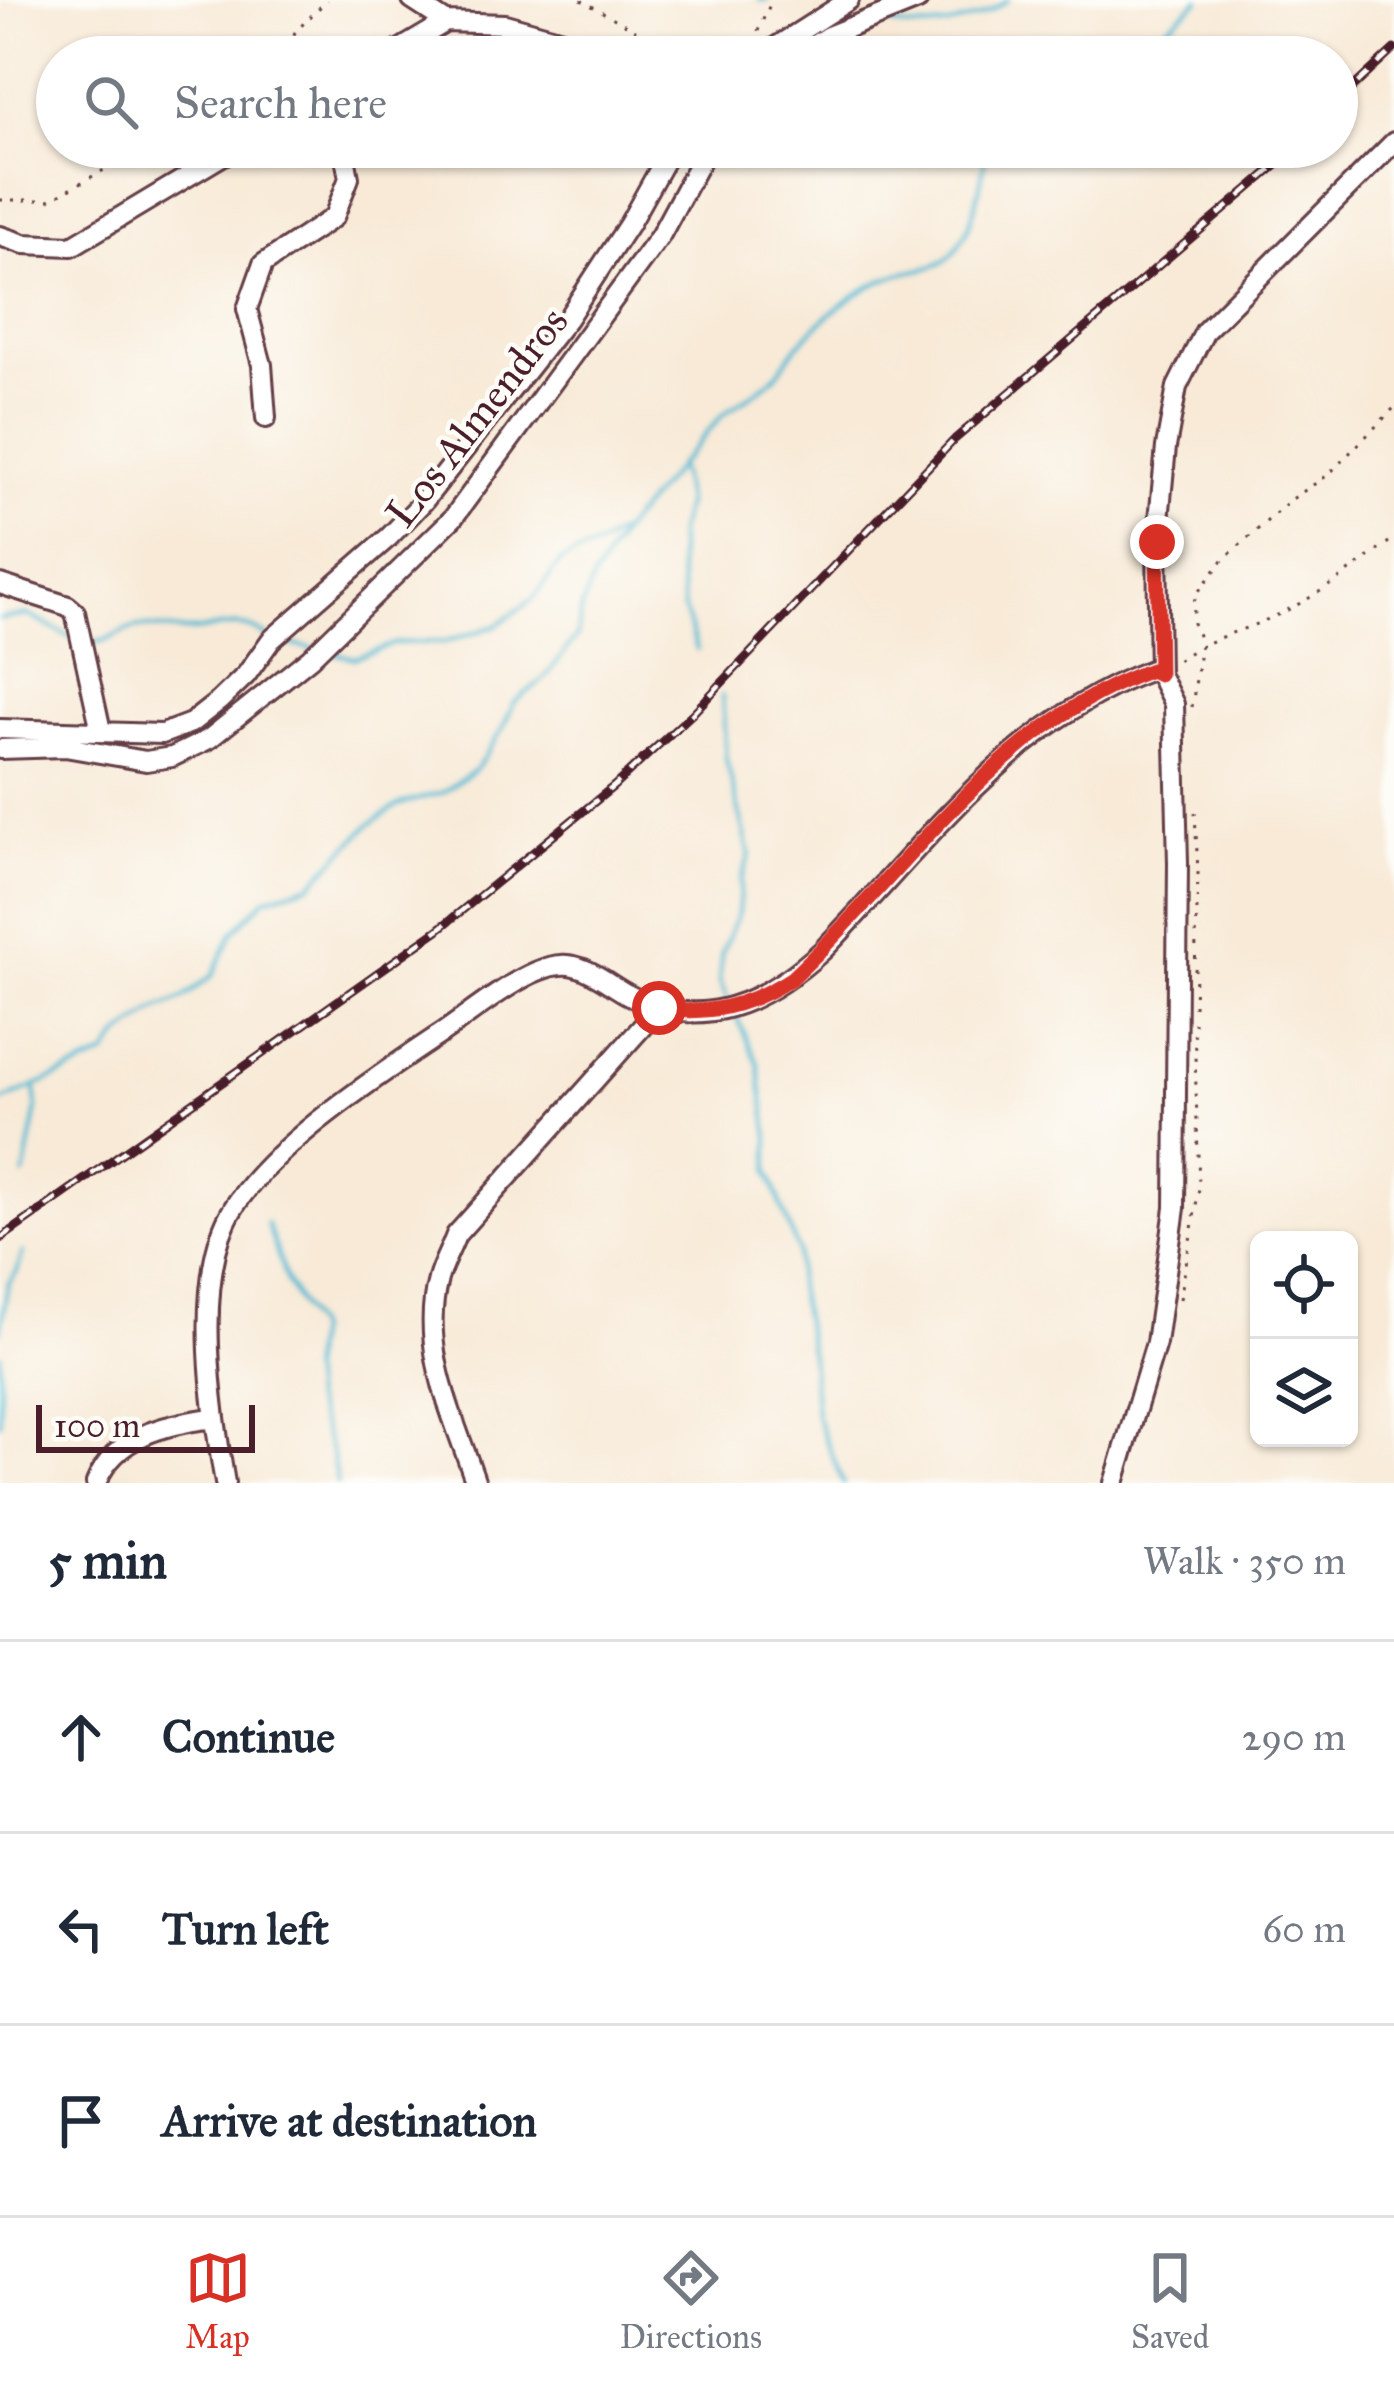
<!DOCTYPE html>
<meta charset="utf-8">
<style>
body{margin:0;font-family:"IM FELL Great Primer",serif;background:#f6f6f7;color:#1f2937}
.controls{position:absolute;right:36px;bottom:36px;display:grid;overflow:hidden;border-radius:18px;box-shadow:0 3px 9px #0004}
.controls button{width:108px;height:108px;display:grid;place-items:center;padding:0;border:0;border-bottom:3px solid #e0e1e3;background:#fff;color:#1f2937;font:60px sans-serif}
.scale{position:absolute;left:36px;bottom:30px;width:219px;box-sizing:border-box;padding-left:12px;border:6px solid #4a1f2b;border-top:0;font-size:33px;line-height:42px;white-space:nowrap;color:#4a1f2b;-webkit-text-stroke:9px #fdfcf7;paint-order:stroke}
.stop{position:absolute;width:36px;height:36px;margin:-27px;border:9px solid #d93025;border-radius:50%;background:#fff}
.stop.end{background:#d93025;border-color:#fff;box-shadow:0 3px 12px #0008}
.list{margin:0;padding:0;list-style:none}
h2{display:flex;justify-content:space-between;align-items:center;height:156px;margin:0;padding:0 48px;font-size:51px}
h2 small{font-size:39px;font-weight:400;color:#747a83}
.list li{display:grid;grid-template-columns:78px 1fr auto;gap:36px;align-items:center;box-sizing:border-box;height:192px;padding:0 48px;border-top:3px solid #e0e1e3}
.list b{display:block;font-size:45px;white-space:nowrap}
.list em{font-size:39px;font-style:normal;color:#747a83}
.icon{flex:none;width:66px;height:66px;fill:none;stroke:currentColor;stroke-width:2;stroke-linecap:round;stroke-linejoin:round}
.map{position:relative;flex:none;width:1394px;height:1483px;overflow:hidden}
.search{position:absolute;background:#fff;box-shadow:0 3px 9px #0004;left:36px;right:36px;top:36px;height:132px;display:flex;align-items:center;gap:30px;box-sizing:border-box;padding:0 42px;border-radius:66px;color:#747a83;font-size:45px}
.sheet{height:732px;background:#fff}
nav{display:flex;justify-content:space-around;align-items:center;box-sizing:border-box;height:168px;border-top:3px solid #e0e1e3;background:#fff;font-size:33px;color:#747a83}
nav a{display:grid;justify-items:center;gap:6px}
nav .on{color:#d93025}
.map>svg:first-child{display:block}
.lines{fill:none;stroke-linecap:round;stroke-linejoin:round}
.stream{stroke:#55bad3;stroke-width:4.5}
.minor-casing{stroke:#643d45;stroke-width:24}
.path{stroke:#643d45;stroke-width:3;stroke-dasharray:3 9;stroke-linecap:butt}
.minor{stroke:#fff;stroke-width:18}
.rail-casing{stroke:#4a1f2b;stroke-width:9}
.rail{stroke:#fdfcf7;stroke-width:4.5;stroke-dasharray:14;stroke-linecap:butt}
.route{stroke:#d93025;stroke-width:15}
.labels{text-anchor:middle;dominant-baseline:central;stroke-width:9;stroke-linejoin:round;paint-order:stroke}
.street-label{font-size:42px;fill:#4a1f2b;stroke:#fdfcf7}
</style>
<div class="map">
<svg width="1394" height="1483" viewBox="0 0 1394 1483">
<rect width="100%" height="100%" fill="#fdfcf7"/>
<filter id="ink" filterUnits="userSpaceOnUse"><feTurbulence type="fractalNoise" baseFrequency=".00833" numOctaves="2"/><feDisplacementMap in="SourceGraphic" scale="24" xChannelSelector="R" yChannelSelector="G"/><feConvolveMatrix kernelMatrix="1 2 1 2 8 2 1 2 1" color-interpolation-filters="sRGB"/></filter>
<filter id="wash" filterUnits="userSpaceOnUse"><feTurbulence type="fractalNoise" baseFrequency=".004" numOctaves="4" result="noise"/><feDisplacementMap in="SourceGraphic" scale="48" xChannelSelector="R" yChannelSelector="G"/><feGaussianBlur stdDeviation="2.7" result="paint"/><feColorMatrix in="noise" values="0 0 0 0 0 0 0 0 0 0 0 0 0 0 0 0 0 1.4 0 .05"/><feComposite in="paint" operator="in"/></filter>
<g filter="url(#wash)">
<rect width="100%" height="100%" fill="#f8ead7"/>
<g class="lines">
<!-- stream -->
<path class="stream" d="M759,0H767
M882,20C922,37 974,24 1008,0
M1106,57C1137,50 1176,22 1199,0
M678,464L686,501L678,532V562L684,610L697,649
M0,619L28,615L72,638
M277,641L313,649
M89,642C108,644 118,631 135,628C149,624 168,631 184,631C215,632 238,615 267,637
M324,651L355,658L396,643L444,642L496,626L533,599L561,561L602,544L620,532
M722,696L726,759L750,855L741,880L738,913L722,952L719,981L728,1000
M733,1010L758,1063L769,1138V1171L798,1252L797,1287L811,1356L816,1415L843,1483
M0,1102L106,1055L120,1036L154,1011L185,997L213,975L232,934L266,898L311,884L370,824L400,804L444,792L477,768L503,728L514,703L545,678L577,636L582,607L594,577L624,529L718,420C733,404 753,396 769,382C781,372 788,356 798,345C822,318 860,287 896,275C921,267 942,272 959,245C977,217 981,179 987,147
M24,1175L37,1108L35,1086
M267,1224L287,1282L315,1330L309,1370L312,1399L331,1451L337,1483
M0,1332L8,1284L17,1272L23,1252
M0,1355V1423"/>
</g>
</g>
<g filter="url(#ink)">
<g class="lines">
<defs>
<path id="minor" d="M412,0L446,22
M387,57L446,22L505,24L562,40L581,57
M760,57L849,0
M796,57L828,36L918,0
M0,236L24,244L72,246L237,147
M266,418L262,365L247,309L263,264L334,217L349,178L343,147
M0,584L68,606L75,612L101,731
M0,729L162,734L191,723L219,701L246,675L271,640L389,537L423,502L567,319L629,224L672,147
M0,749L65,747L146,761L172,757L209,739L310,658L453,518L660,236L708,147
M96,1483C115,1435 167,1424 213,1418
M225,1483C212,1410 195,1291 226,1222C256,1156 376,1077 436,1037C468,1017 524,967 561,965C584,963 607,983 627,994C701,1035 766,1002 823,950C923,847 1012,721 1151,670L1159,674
M476,1483C454,1417 419,1350 438,1279C442,1264 451,1249 456,1235L659,1008
M1114,1483L1156,1343L1175,1208L1178,863L1174,704L1159,674L1157,541L1166,447L1177,387L1205,331L1394,142"/>
</defs>
<!-- minor casing -->
<use href="#minor" class="minor-casing"/>
<!-- path -->
<path class="path" d="M581,0L642,34L669,57
M285,57L295,32L327,0
M733,57L757,33L772,0
M0,200H49L128,157L196,152
M1178,660C1208,638 1240,632 1273,617C1317,597 1357,567 1394,538
M1192,707L1201,643L1193,623L1195,596L1223,560L1292,499L1328,475L1394,408
M1194,1007L1198,873L1195,812
M1180,1299L1199,1188L1194,1022"/>
<!-- minor -->
<use href="#minor" class="minor"/>
<defs>
<path id="rail" d="M1337,102L1394,49
M0,1239L438,930L614,786L693,713L955,439L1298,147"/>
</defs>
<!-- rail casing -->
<use href="#rail" class="rail-casing"/>
<!-- rail -->
<use href="#rail" class="rail"/>
</g>
</g>
<g class="lines" filter="url(#ink)">
<!-- route -->
<path class="route" d="M659,1008C709,1016 749,1006 792,978C906,872 998,724 1151,670L1159,674L1157,542"/>
</g>
<g class="labels">
<!-- street labels -->
<g class="street-label">
<text transform="translate(477 417) rotate(-52)">Los Almendros</text>
</g>
</g>
</svg>
<div class="controls">
<button><svg class="icon" aria-label="locate" viewBox="0 0 24 24"><circle cx="12" cy="12" r="6"/><path d="M12 2v4M12 18v4M2 12h4M18 12h4"/></svg></button>
<button><svg class="icon" aria-label="layers" viewBox="0 0 24 24"><path d="M12 4l9 5-9 5-9-5zM3 14l9 5 9-5"/></svg></button>
</div>
<div class="scale">100 m</div>
<div class="stop" style="left:659px;top:1008px"></div>
<div class="stop end" style="left:1157px;top:542px"></div>
<div class="search"><svg class="icon" aria-label="search" viewBox="0 0 24 24"><circle cx="10" cy="10" r="6"/><path d="M15 15l6 6"/></svg>Search here</div>
</div>
<section class="sheet">
<h2>5 min<small>Walk · 350 m</small></h2>
<ul class="list">
<li><svg class="icon" aria-label="ahead" viewBox="0 0 24 24"><path d="M12 20V5M6 11l6-6 6 6"/></svg><div><b>Continue</b></div><em>290 m</em></li>
<li><svg class="icon" aria-label="left" viewBox="0 0 24 24"><path d="M17 20v-9H6M10 6l-5 5 5 5"/></svg><div><b>Turn left</b></div><em>60 m</em></li>
<li><svg class="icon" aria-label="arrive" viewBox="0 0 24 24"><path d="M6 21V4h12l-3 4 3 4H6"/></svg><div><b>Arrive at destination</b></div></li>
</ul>
</section>
<nav>
<a class="on"><svg class="icon" aria-label="map" viewBox="0 0 24 24"><path d="M3 6l6-2 6 2 6-2v14l-6 2-6-2-6 2zM9 4v14M15 6v14"/></svg>Map</a>
<a><svg class="icon" aria-label="directions" viewBox="0 0 24 24"><path d="M12 3l9 9-9 9-9-9zM9 14v-3h6M13 9l2 2-2 2"/></svg>Directions</a>
<a><svg class="icon" aria-label="saved" viewBox="0 0 24 24"><path d="M7 4h10v16l-5-4-5 4z"/></svg>Saved</a>
</nav>
